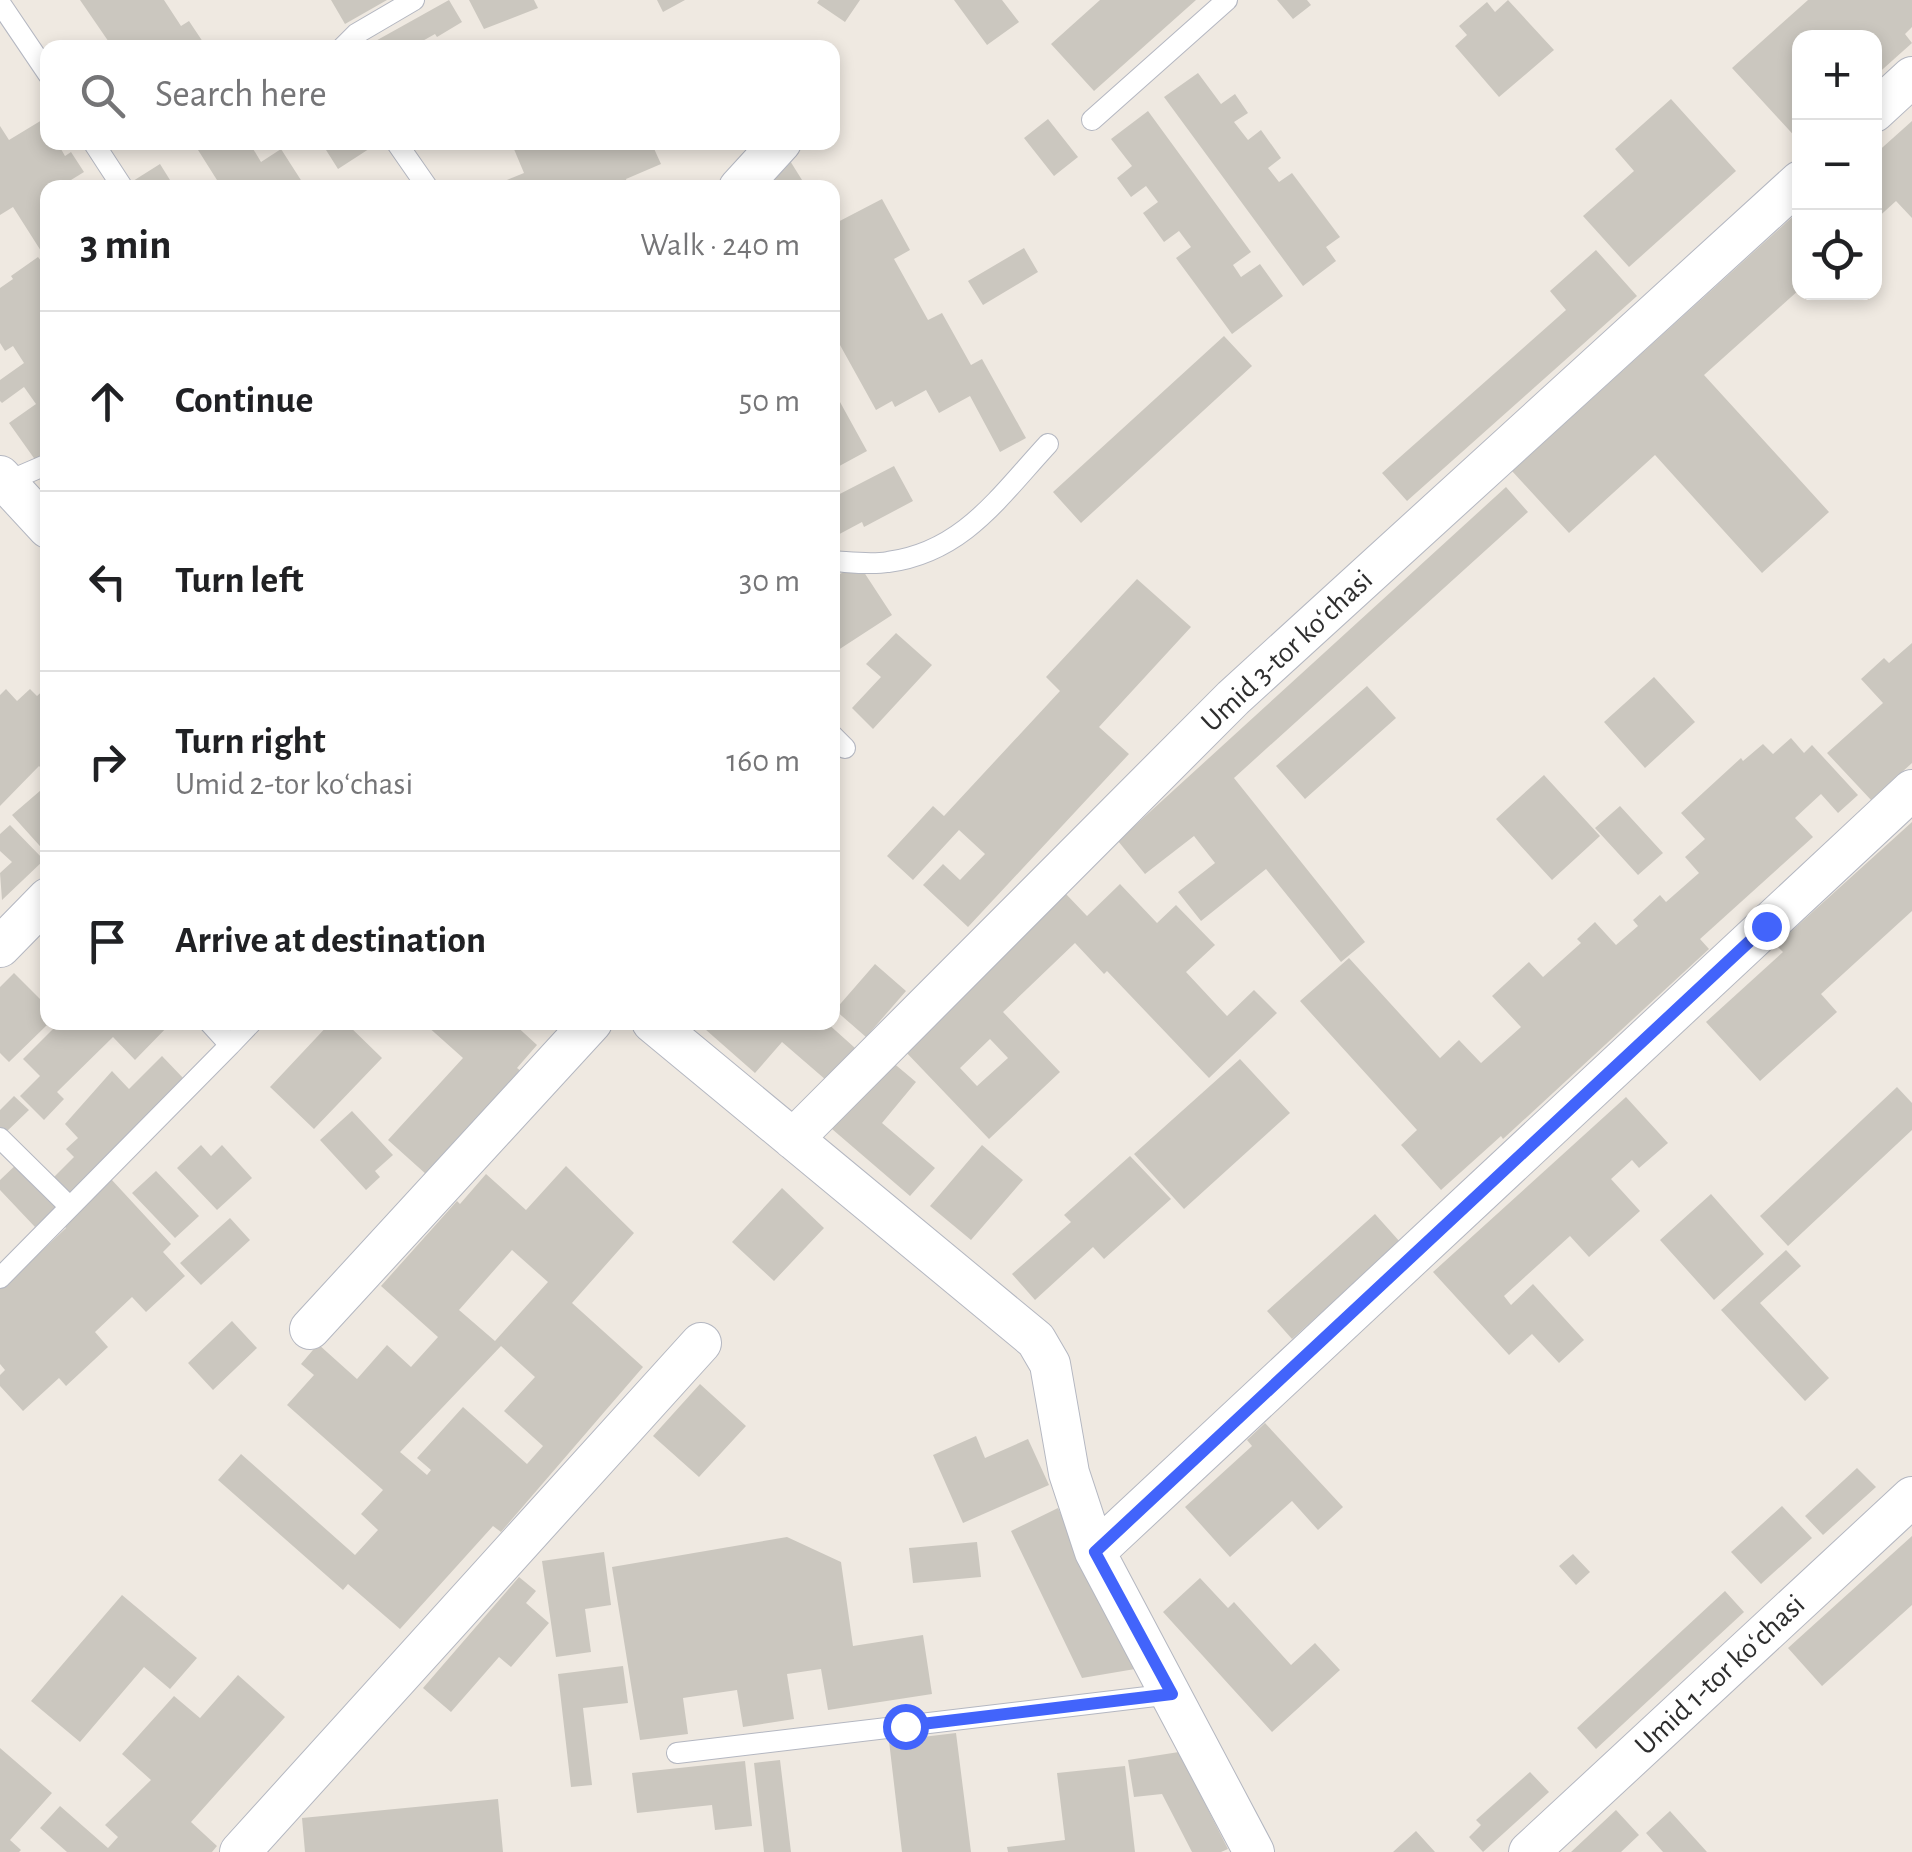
<!DOCTYPE html>
<meta charset="utf-8">
<style>
body{margin:0;font-family:"Alegreya Sans",sans-serif;background:#f6f6f6;color:#202124}
.controls{position:absolute;right:30px;top:30px;display:grid;overflow:hidden;border-radius:20px;box-shadow:0 5px 15px #0003}
.controls button{width:90px;height:90px;display:grid;place-items:center;padding:0;border:0;border-bottom:2px solid #e0e0e0;background:#fff;color:#202124;font:50px sans-serif}
.stop{position:absolute;width:30px;height:30px;margin:-22px;border:8px solid #4264fb;border-radius:50%;background:#fff}
.stop.end{background:#4264fb;border-color:#fff;box-shadow:0 2px 10px #0008}
.list{margin:0;padding:0;list-style:none}
h2{display:flex;justify-content:space-between;align-items:center;height:130px;margin:0;padding:0 40px;font-size:42px}
h2 small{font-size:32px;font-weight:400;color:#757577}
.list li{display:grid;grid-template-columns:65px 1fr auto;gap:30px;align-items:center;box-sizing:border-box;height:180px;padding:0 40px;border-top:2px solid #e0e0e0}
.list b{display:block;font-size:38px;white-space:nowrap}
.list p{margin:0;font-size:32px;white-space:nowrap;color:#757577}
.list em{font-size:32px;font-style:normal;color:#757577}
.icon{flex:none;width:55px;height:55px;fill:none;stroke:currentColor;stroke-width:2;stroke-linecap:round;stroke-linejoin:round}
.map{position:relative;flex:none;width:1912px;height:1852px;overflow:hidden}
.search{position:absolute;background:#fff;box-shadow:0 5px 15px #0003;left:40px;top:40px;width:800px;height:110px;display:flex;align-items:center;gap:25px;box-sizing:border-box;padding:0 35px;border-radius:20px;color:#757577;font-size:38px}
.panel{position:absolute;background:#fff;box-shadow:0 5px 15px #0003;left:40px;top:180px;width:800px;height:850px;border-radius:20px}
.map>svg:first-child{display:block}
.building{fill:#cbc7bf;fill-rule:evenodd}
.lines{fill:none;stroke-linecap:round;stroke-linejoin:round}
.service-casing{stroke:#b4b7c1;stroke-width:22}
.minor-casing{stroke:#b4b7c1;stroke-width:42}
.service{stroke:#fff;stroke-width:20}
.minor{stroke:#fff;stroke-width:40}
.route{stroke:#4264fb;stroke-width:12}
.labels{text-anchor:middle;dominant-baseline:central;stroke-width:8;stroke-linejoin:round;paint-order:stroke}
.street-label{font-size:30px;fill:#2e2e2e;stroke:#fff}
</style>
<div class="map">
<svg width="1912" height="1852" viewBox="0 0 1912 1852">
<rect width="100%" height="100%" fill="#efe9e1"/>
<!-- building -->
<path class="building" d="M80,0H164L181,26L189,21L207,48H113Z
M331,0H387L345,24Z
M449,0L462,22L437,37L435,34L410,48H363Z
M469,0H534L538,8L484,29Z
M657,0H685L663,12Z
M819,0H860L845,22L817,3Z
M954,0H1002L1019,22L987,45Z
M1100,0H1196L1094,91L1051,44Z
M1277,0H1307L1311,5L1293,19Z
M1508,0L1554,50L1499,97L1455,46L1467,35L1459,26L1487,2L1495,12Z
M1808,0H1912V27L1905,34L1912,43L1874,77V38H1800V142L1732,68Z
M1198,73L1221,104L1235,94L1248,113L1234,122L1248,140L1261,130L1281,158L1268,168L1279,182L1292,173L1340,237L1326,247L1336,261L1303,286L1164,97Z
M1671,99L1736,171L1629,267L1583,216L1634,171L1615,149Z
M1148,111L1251,252L1233,265L1241,277L1260,264L1283,296L1232,334L1176,258L1191,247L1179,231L1164,242L1143,213L1158,202L1146,186L1131,197L1117,178L1132,166L1111,139Z
M1048,119L1078,157L1054,176L1024,138Z
M42,120L48,128V142H57L65,156L71,152L84,172L71,180L76,188H48V247L41,251L13,207L0,215V126L9,140Z
M1912,121V218L1896,201L1874,221V155Z
M193,142H249L261,162L281,149L306,188H222Z
M321,142H369L372,147L338,169Z
M511,142H651L661,164L626,179L629,188H487L524,173Z
M787,156L807,188H755Z
M160,164L175,188H138L133,181Z
M882,199L910,250L894,259L928,320L942,313L971,365L982,359L1026,438L1000,452L970,396L939,413L926,390L895,407L892,401L876,410L835,336L832,337V225Z
M1800,210V289L1704,375L1829,512L1762,573L1655,455L1569,533L1512,471Z
M1024,248L1038,272L983,305L968,281Z
M1596,250L1637,296L1407,501L1382,473L1566,310L1550,291Z
M38,257L48,270V454L36,461L9,423L36,404L24,387L2,403L0,401V380L24,363L13,346L5,351L0,343V288L13,279L11,276Z
M1224,336L1252,366L1081,523L1053,492Z
M840,402L867,451L832,470V406Z
M894,466L913,501L864,527L862,522L832,538V498Z
M1506,487L1528,512L1234,778L1365,942L1341,962L1266,869L1201,921L1178,892L1215,863L1194,836L1145,874L1118,841Z
M858,563L892,615L832,654V579Z
M1137,579L1191,627L1099,727L1129,754L968,927L923,885L943,864L960,880L985,854L959,830L913,880L887,856L933,806L944,816L1060,691L1046,677Z
M896,633L932,665L873,729L852,708L881,677L866,664Z
M1912,643V763L1871,800L1827,753L1883,703L1861,679L1884,658L1889,663Z
M1654,677L1695,722L1645,768L1604,722Z
M48,686V775L39,766L0,806V695L6,689L17,701L30,689L37,696Z
M1367,686L1396,718L1305,799L1276,766Z
M1791,738L1804,753L1812,745L1858,795L1838,813L1821,794L1795,818L1813,837L1700,939L1709,949L1503,1139L1501,1136L1441,1190L1401,1145L1417,1130L1300,1001L1349,958L1440,1058L1459,1040L1481,1063L1521,1027L1492,996L1529,962L1543,977L1581,943L1577,939L1595,922L1616,945L1638,926L1633,920L1660,895L1666,902L1699,873L1685,857L1705,839L1681,813L1741,758L1743,761L1763,744L1773,754Z
M1544,775L1600,836L1552,880L1496,819Z
M48,784V855L12,815Z
M1620,806L1663,853L1638,875L1595,828Z
M1912,822V911L1821,994L1837,1012L1760,1081L1706,1022L1783,952L1776,945Z
M10,825L44,860L2,900L0,873L12,862L0,851V834Z
M1120,884L1157,923L1176,905L1215,945L1186,972L1227,1016L1254,990L1277,1013L1209,1078L1107,971L1104,974L1075,943L1003,1012L1060,1072L989,1139L903,1049L1066,894L1087,916ZM990,1039L1008,1058L977,1086L960,1068Z
M875,964L906,991L866,1037L835,1010Z
M14,973L48,1007V1024L9,1062L0,1053V987Z
M60,1022H172L135,1060L113,1037L57,1092L64,1099L44,1120L20,1096L40,1076L23,1059Z
M331,1022H345L382,1058L314,1129L270,1087Z
M429,1022H512L537,1045L517,1068L521,1071L427,1175L388,1140L463,1058L426,1025Z
M697,1022H826L855,1048L826,1080L782,1042L755,1073Z
M162,1056L184,1079L69,1193L54,1177L74,1157L66,1149L78,1138L65,1124L112,1071L129,1089Z
M1240,1059L1290,1113L1184,1209L1134,1154Z
M891,1061L916,1082L882,1123L935,1168L910,1196L832,1129Z
M1897,1087L1912,1103V1130L1788,1246L1760,1216Z
M14,1096L29,1110L4,1134L0,1130V1110Z
M1626,1097L1668,1143L1639,1168L1632,1160L1611,1179L1640,1211L1589,1257L1570,1236L1504,1296L1511,1305L1533,1284L1584,1340L1559,1363L1532,1334L1509,1355L1433,1272Z
M352,1111L393,1155L375,1171L380,1177L366,1190L320,1140Z
M201,1145L211,1156L222,1145L252,1178L217,1210L177,1168Z
M982,1145L1023,1180L971,1240L930,1206Z
M1130,1156L1171,1199L1104,1259L1093,1247L1035,1300L1012,1274L1071,1222L1064,1215Z
M20,1161L60,1204L35,1227L0,1190V1180Z
M566,1166L634,1233L572,1303L643,1367L501,1532L493,1526L400,1629L348,1584L343,1590L218,1480L241,1454L355,1555L378,1530L361,1514L383,1490L287,1405L314,1375L301,1364L318,1344L357,1379L387,1345L411,1367L438,1337L381,1286L457,1201L460,1204L486,1174L526,1210ZM512,1250L548,1282L495,1341L459,1310ZM501,1346L535,1377L504,1411L543,1446L527,1464L463,1407L417,1458L431,1470L427,1475L400,1452Z
M156,1171L199,1216L175,1238L132,1193Z
M111,1179L171,1244L163,1252L185,1276L146,1312L132,1297L95,1332L108,1347L66,1386L59,1378L23,1411L0,1386V1375L5,1370L0,1364V1283L33,1259L66,1228L63,1224Z
M782,1188L824,1228L774,1281L732,1242Z
M1711,1194L1764,1254L1714,1300L1660,1240Z
M1375,1214L1400,1242L1292,1339L1267,1311Z
M230,1218L250,1240L201,1285L180,1263Z
M1786,1250L1801,1266L1760,1303L1829,1378L1805,1401L1721,1310Z
M232,1321L257,1348L213,1390L188,1363Z
M700,1384L746,1426L699,1477L653,1436Z
M1265,1423L1343,1507L1318,1530L1292,1501L1230,1557L1185,1507L1252,1446L1247,1440Z
M976,1436L985,1458L1028,1439L1049,1485L963,1523L933,1455Z
M1857,1468L1876,1487L1823,1535L1805,1516Z
M1782,1506L1812,1538L1761,1584L1731,1552Z
M1058,1508L1135,1669L1082,1678L1011,1531Z
M1912,1536V1605L1822,1686L1788,1648Z
M787,1537L841,1562L853,1646L923,1635L932,1694L828,1710L821,1669L787,1674L794,1719L743,1727L737,1690L683,1698L688,1734L640,1740L612,1567Z
M977,1542L981,1577L913,1583L909,1548Z
M604,1552L611,1605L585,1609L591,1652L556,1657L542,1561Z
M1573,1554L1590,1572L1576,1585L1559,1566Z
M519,1577L536,1591L526,1603L549,1623L511,1667L499,1657L451,1712L423,1688Z
M1200,1578L1228,1608L1234,1602L1291,1665L1315,1643L1340,1670L1272,1732L1163,1612Z
M1725,1591L1744,1612L1596,1749L1577,1728Z
M122,1595L197,1658L170,1689L144,1667L80,1742L31,1701Z
M623,1666L628,1703L583,1708L592,1785L571,1787L558,1674Z
M238,1675L285,1717L191,1822L217,1846L212,1852H67L40,1828L60,1806L108,1848L118,1837L105,1825L151,1780L122,1754L174,1696L200,1718Z
M956,1733L971,1852H902L889,1741Z
M0,1748L52,1793L10,1840L21,1850L19,1852H0Z
M1179,1752L1228,1849L1221,1852H1192L1162,1794L1134,1797L1128,1760Z
M780,1760L791,1852H764L754,1763Z
M745,1761L752,1826L715,1830L712,1805L637,1813L632,1773Z
M1125,1766L1135,1852H1008L1007,1847L1065,1840L1057,1773Z
M1530,1772L1549,1792L1483,1852L1469,1837L1481,1825L1476,1820Z
M498,1799L503,1852H305L302,1818Z
M1616,1810L1639,1835L1621,1852H1571Z
M1670,1811L1707,1852H1663L1646,1833Z
M1416,1831L1435,1852H1393Z"/>
<g class="lines">
<defs>
<path id="service" d="M0,3L48,74
M342,48L356,34L414,0
M1092,120L1227,0
M93,142L123,188
M396,142L428,188
M4,483L48,464
M832,561C850,562 870,565 888,562C963,552 999,497 1048,444
M832,735L845,748
M209,1022L230,1045L252,1022
M0,1138L70,1207
M0,1278L230,1045
M677,1753L1172,1694"/>
<path id="minor" d="M1874,112L1912,77
M739,188L781,142
M0,476L48,528
M0,947L48,898
M652,1022L1036,1340L1050,1364L1069,1473L1095,1552L1254,1852
M793,1139L1233,698L1800,181
M310,1329L592,1022
M1095,1552L1912,790
M240,1852L701,1343
M1529,1852L1912,1497"/>
</defs>
<!-- service casing -->
<use href="#service" class="service-casing"/>
<!-- minor casing -->
<use href="#minor" class="minor-casing"/>
<!-- service -->
<use href="#service" class="service"/>
<!-- minor -->
<use href="#minor" class="minor"/>
</g>
<g class="lines">
<!-- route -->
<path class="route" d="M905,1726L1172,1694L1095,1552L1766,926"/>
</g>
<g class="labels">
<!-- street labels -->
<g class="street-label">
<text transform="translate(1287 651) rotate(-43)">Umid 3-tor koʻchasi</text>
<text transform="translate(1720 1675) rotate(-43)">Umid 1-tor koʻchasi</text>
</g>
</g>
</svg>
<div class="controls">
<button>+</button>
<button>−</button>
<button><svg class="icon" aria-label="locate" viewBox="0 0 24 24"><circle cx="12" cy="12" r="6"/><path d="M12 2v4M12 18v4M2 12h4M18 12h4"/></svg></button>
</div>
<div class="stop" style="left:905px;top:1726px"></div>
<div class="stop end" style="left:1766px;top:926px"></div>
<div class="search"><svg class="icon" aria-label="search" viewBox="0 0 24 24"><circle cx="10" cy="10" r="6"/><path d="M15 15l6 6"/></svg>Search here</div>
<section class="panel">
<h2>3 min<small>Walk · 240 m</small></h2>
<ul class="list">
<li><svg class="icon" aria-label="ahead" viewBox="0 0 24 24"><path d="M12 20V5M6 11l6-6 6 6"/></svg><div><b>Continue</b></div><em>50 m</em></li>
<li><svg class="icon" aria-label="left" viewBox="0 0 24 24"><path d="M17 20v-9H6M10 6l-5 5 5 5"/></svg><div><b>Turn left</b></div><em>30 m</em></li>
<li><svg class="icon" aria-label="right" viewBox="0 0 24 24"><path d="M7 20v-9h11M14 6l5 5-5 5"/></svg><div><b>Turn right</b><p>Umid 2-tor koʻchasi</p></div><em>160 m</em></li>
<li><svg class="icon" aria-label="arrive" viewBox="0 0 24 24"><path d="M6 21V4h12l-3 4 3 4H6"/></svg><div><b>Arrive at destination</b></div></li>
</ul>
</section>
</div>
